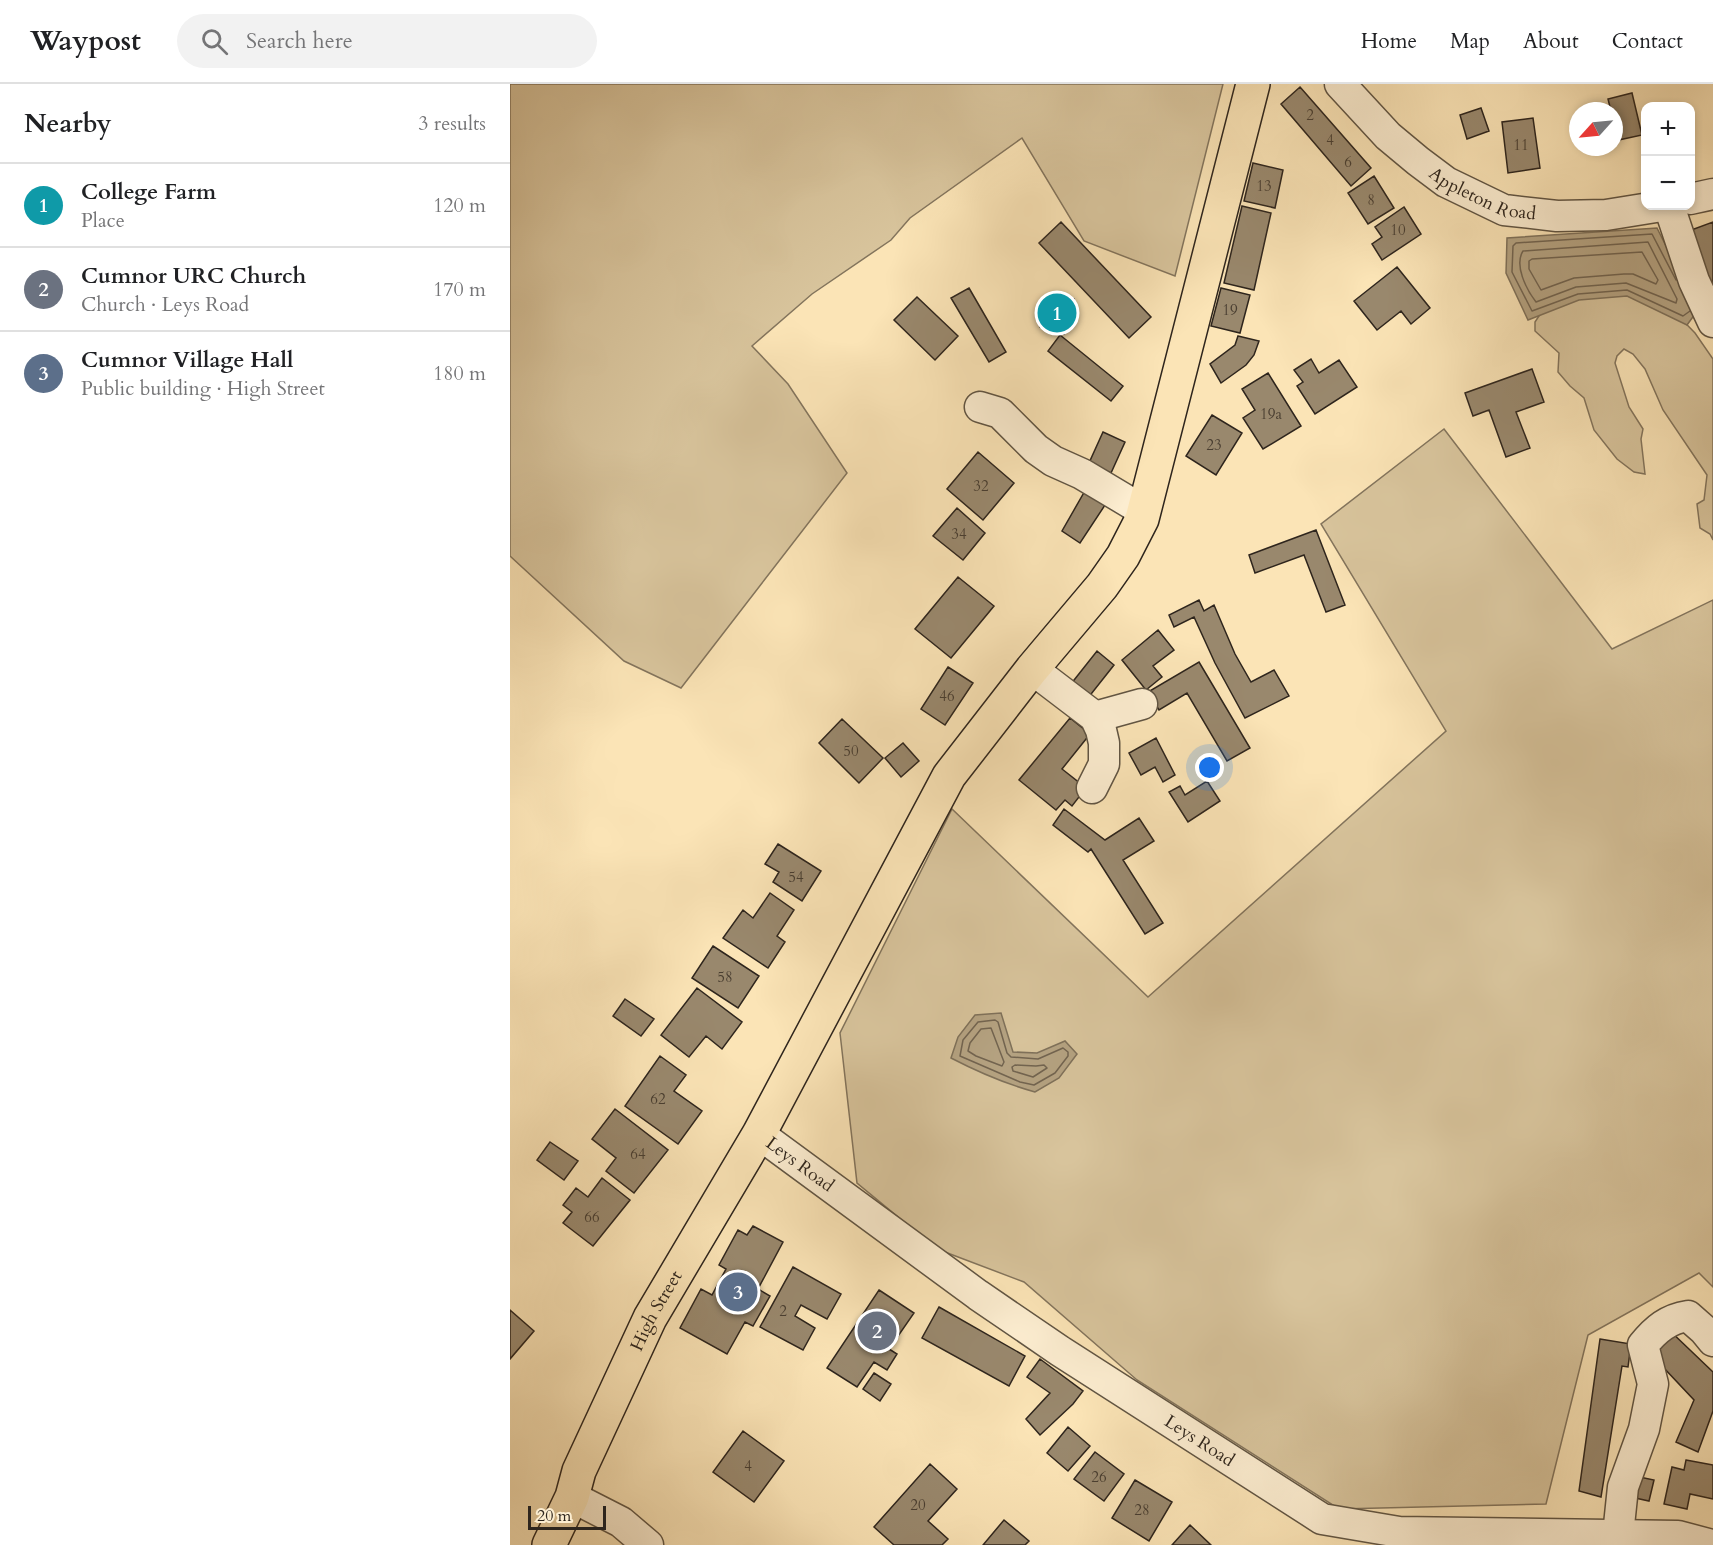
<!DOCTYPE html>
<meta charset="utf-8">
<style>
body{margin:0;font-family:Cardo,serif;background:#f2f2f2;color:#202124}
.controls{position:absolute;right:18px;top:18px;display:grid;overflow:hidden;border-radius:12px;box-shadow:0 3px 9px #0003}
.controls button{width:54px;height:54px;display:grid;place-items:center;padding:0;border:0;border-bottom:2px solid #e0e0e0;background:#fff;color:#202124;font:30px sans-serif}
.compass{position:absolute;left:1059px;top:18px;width:54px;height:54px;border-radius:50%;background:#fff;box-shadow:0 3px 9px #0003;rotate:243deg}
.scale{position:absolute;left:18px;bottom:15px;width:78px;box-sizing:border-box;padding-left:6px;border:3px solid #2e251d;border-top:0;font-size:16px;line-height:21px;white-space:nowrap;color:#2e251d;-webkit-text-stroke:4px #fcedd0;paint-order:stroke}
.you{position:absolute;left:700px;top:684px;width:21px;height:21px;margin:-15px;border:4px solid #fff;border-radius:50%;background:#1a73e8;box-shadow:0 0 0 9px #1a73e833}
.badge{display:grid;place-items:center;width:39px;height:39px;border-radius:50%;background:#8f2418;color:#fff;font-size:20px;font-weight:700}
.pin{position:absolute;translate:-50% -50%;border:3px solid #fff;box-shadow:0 2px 6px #0006}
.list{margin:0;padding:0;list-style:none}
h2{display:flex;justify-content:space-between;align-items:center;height:78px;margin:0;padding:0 24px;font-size:26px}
h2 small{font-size:20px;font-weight:400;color:#757577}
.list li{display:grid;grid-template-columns:39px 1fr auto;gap:18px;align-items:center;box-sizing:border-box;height:84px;padding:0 24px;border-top:2px solid #e0e0e0}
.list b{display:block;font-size:22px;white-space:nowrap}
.list p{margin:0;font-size:20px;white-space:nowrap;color:#757577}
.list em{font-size:20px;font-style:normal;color:#757577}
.icon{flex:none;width:33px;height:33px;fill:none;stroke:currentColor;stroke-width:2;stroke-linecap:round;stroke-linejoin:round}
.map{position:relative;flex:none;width:1203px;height:1461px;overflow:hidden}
header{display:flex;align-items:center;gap:36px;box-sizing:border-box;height:84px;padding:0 30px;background:#fff;border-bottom:2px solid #e0e0e0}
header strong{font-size:28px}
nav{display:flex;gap:33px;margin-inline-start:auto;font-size:21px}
.search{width:420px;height:54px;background:#f2f2f2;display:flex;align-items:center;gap:15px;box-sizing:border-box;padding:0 21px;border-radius:33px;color:#757577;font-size:22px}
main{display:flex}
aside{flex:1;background:#fff}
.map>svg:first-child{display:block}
.green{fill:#d8c49c;stroke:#83745c;stroke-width:1.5}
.water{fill:#b5a382;stroke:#7f715a;stroke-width:1.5}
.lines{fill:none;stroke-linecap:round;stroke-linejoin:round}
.shore{stroke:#726450;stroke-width:1.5}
.building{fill:#99886d;stroke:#2e251d;stroke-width:1.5}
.minor-casing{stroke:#615543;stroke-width:33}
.major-casing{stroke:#2e251d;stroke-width:36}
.minor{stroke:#fcedd0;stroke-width:30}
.major{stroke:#fbe4b6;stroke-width:33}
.labels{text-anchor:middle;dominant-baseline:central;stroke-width:5;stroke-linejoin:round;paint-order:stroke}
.number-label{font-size:15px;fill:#493e31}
.street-label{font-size:18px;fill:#2e251d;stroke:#fcedd0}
</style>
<header>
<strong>Waypost</strong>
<div class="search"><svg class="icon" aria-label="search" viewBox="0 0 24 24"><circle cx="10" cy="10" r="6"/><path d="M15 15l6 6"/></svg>Search here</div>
<nav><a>Home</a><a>Map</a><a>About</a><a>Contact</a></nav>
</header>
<main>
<aside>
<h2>Nearby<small>3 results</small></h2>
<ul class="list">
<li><span class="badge" style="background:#0f9aa8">1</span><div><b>College Farm</b><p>Place</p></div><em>120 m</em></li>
<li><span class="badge" style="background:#6b7280">2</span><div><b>Cumnor URC Church</b><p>Church · Leys Road</p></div><em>170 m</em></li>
<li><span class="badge" style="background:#5c6f8a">3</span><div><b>Cumnor Village Hall</b><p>Public building · High Street</p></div><em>180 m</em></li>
</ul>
</aside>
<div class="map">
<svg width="1203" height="1461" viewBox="0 0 1203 1461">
<rect width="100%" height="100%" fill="#fbe4b6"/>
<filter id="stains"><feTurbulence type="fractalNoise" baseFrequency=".00333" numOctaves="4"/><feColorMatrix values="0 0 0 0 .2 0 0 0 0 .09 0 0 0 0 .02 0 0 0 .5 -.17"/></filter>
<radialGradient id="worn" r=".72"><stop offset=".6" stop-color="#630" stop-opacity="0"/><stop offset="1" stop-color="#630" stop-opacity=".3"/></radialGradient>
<!-- green -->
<path class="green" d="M0,0H713L665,192L574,157L512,54L400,134L381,156L302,210L242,262L278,300L337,389L171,604L114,577L0,472Z
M1142,205L1185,249L1203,275V456L1200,450L1190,444L1187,420L1194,416L1197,391L1153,326L1135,285L1123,270L1114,265L1107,272L1105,279L1119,323L1133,345L1131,355L1135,390L1124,388L1107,375L1084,346L1074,314L1060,302L1048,288L1049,269L1025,247V238L1042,212Z
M934,345L1102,565L1203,516V1203L1189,1189L1078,1251L1036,1420L829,1425L627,1296L514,1198L427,1165L347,1099L330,949L442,725L638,913L936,647L811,440Z"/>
<!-- water -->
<path class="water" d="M1147,144L1188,226L1177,241L1117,212L1069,216L1018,236L996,189L997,154Z
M491,929L503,968L527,969L555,957L567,970L549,994L525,1008C496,1000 468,988 441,974L448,953L465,931Z"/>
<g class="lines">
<!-- shore -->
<path class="shore" d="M1138,158L1167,215L1166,219L1116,199L1066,203L1026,218C1016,205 1004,181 1013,167Z
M1132,168L1148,196L1146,200L1123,190H1114L1064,194L1031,206L1019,185V177L1022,175Z
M1166,196L1142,150L1006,159L1003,162L1002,188L1022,227L1068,210L1117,206L1173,232L1180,227
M485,936L488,938L497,969L501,973L528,975L553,964L558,968V972L545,989L524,1001L510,998L450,972L453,956L468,938Z
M481,944L494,978L492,982L466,972L458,967L460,959L471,945Z
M505,981L526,982L534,981L537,984L523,993L503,987L502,983Z"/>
</g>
<!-- building -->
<path class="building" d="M790,3L861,84L841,102L771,20Z
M1122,9L1132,51L1104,57V27H1101L1098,15Z
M971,24L979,47L957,55L950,31Z
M1023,34L1030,84L998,89L992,38Z
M743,79L773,86L765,124L734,117Z
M864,92L884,124L858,140L838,109Z
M732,122L761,129L744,206L714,199Z
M894,123L911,150L872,176L862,160L872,153L865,143Z
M551,138L641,233L619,254L529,159Z
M1203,138V222L1176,148Z
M887,183L920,224L901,240L891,227L867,246L844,217Z
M459,204L496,268L479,278L441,214Z
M711,204L740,211L730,249L701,242Z
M540,209L564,215L554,250L530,243Z
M407,213L448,252L425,276L384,236Z
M550,251L613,302L601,317L538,267Z
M728,252L749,257L744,271L736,281L711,299L700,280L725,261Z
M801,275L809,289L829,276L847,303L805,330L787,302L793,298L784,286Z
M1022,285L1034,318L1006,328L1020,364L996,373L979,326L963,332L955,309Z
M758,289L791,342L753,365L733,334L745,326L732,305Z
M702,331L732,349L706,391L676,372Z
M593,348L615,358L601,389L579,379Z
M468,368L504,399L473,436L437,405Z
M576,405L597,418L570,459L552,447Z
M447,424L475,449L453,476L423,452Z
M806,446L835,521L816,528L794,471L745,489L739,471Z
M448,493L484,522L441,574L405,545Z
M689,516L694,527L704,521L725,570L741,598L764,586L779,612L735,634L705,579L684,533L664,543L659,531Z
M648,546L664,566L643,582L652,593L636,606L612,576Z
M587,567L604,581L574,619L557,605Z
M689,578L740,664L717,677L677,609L649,626L638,608Z
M438,583L463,599L435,641L411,625Z
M560,634L580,650L552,685L576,704L562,722L555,716L546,726L509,696Z
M332,635L373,674L349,699L309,659Z
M646,654L665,691L653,698L645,683L631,691L619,669Z
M393,659L409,677L391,693L375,674Z
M697,697L710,717L678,738L659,708L670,702L675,711Z
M554,725L595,756L629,734L644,757L613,776L653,839L635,850L581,765L578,768L543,741Z
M268,760L311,787L292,817L263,798L269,788L255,780Z
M260,809L284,826L267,852L275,858L258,884L213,854L233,826L243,834Z
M203,862L249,892L228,924L182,894Z
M187,904L232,938L212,965L196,952L179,973L151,951Z
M115,915L144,935L131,952L103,932Z
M150,972L176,991L164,1007L192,1027L168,1060L115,1022Z
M105,1025L158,1066L124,1109L96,1087L106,1074L82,1055Z
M40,1058L68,1077L54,1096L27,1076Z
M92,1094L120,1116L83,1162L53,1139L62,1128L53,1121L66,1104L78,1113Z
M243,1142L273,1158L248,1205L260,1212L243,1242L235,1238L217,1270L170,1244L191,1205L202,1211L216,1185L209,1181L228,1146L237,1151Z
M283,1183L331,1210L317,1235L291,1221L285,1232L305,1244L293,1266L250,1243Z
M369,1206L404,1229L379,1265L387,1270L377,1286L364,1278L347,1303L317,1284Z
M429,1223L515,1272L499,1302L412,1254Z
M0,1226L24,1247L0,1275Z
M1157,1244L1203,1288V1327L1188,1368L1166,1358L1184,1316L1136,1265Z
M1090,1255L1121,1260L1118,1283L1112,1282L1091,1413L1069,1407Z
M530,1275L573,1307L563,1320L530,1351L516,1335L540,1309L517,1293Z
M364,1289L381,1300L370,1317L353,1305Z
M558,1343L580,1362L558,1387L537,1369Z
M233,1347L274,1377L244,1418L203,1388Z
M585,1368L614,1390L594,1417L564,1395Z
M1176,1376L1203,1381V1415L1180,1410L1177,1425L1154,1420L1162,1383L1174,1386Z
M420,1380L447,1405L418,1437L438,1455L432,1461H384L364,1443Z
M1120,1391L1144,1396L1139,1417L1116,1412Z
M625,1396L662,1418L639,1457L602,1434Z
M494,1436L519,1457L515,1461H473Z
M680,1441L701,1461H662Z"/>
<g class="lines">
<defs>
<g id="minor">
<path id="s1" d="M830,0L878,52L908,77L936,98L994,126L1047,132L1096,131L1152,122"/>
<path d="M1180,115L1203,110"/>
<path d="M1159,122L1184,197L1203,238"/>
<path d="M470,323L490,329L526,365L543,377L572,390L634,427"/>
<path d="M522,585L585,633L591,646L594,659V680L582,704"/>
<path d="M585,633L632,620"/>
<path id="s2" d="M249,1050L468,1211L550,1267L812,1435L889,1448L1168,1452L1202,1461"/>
<path d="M62,1413L111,1438L138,1461"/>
<path d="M1108,1451L1113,1403L1134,1345L1143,1300L1133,1261C1146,1245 1158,1235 1178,1232L1194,1246L1203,1257"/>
</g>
<g id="major">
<path id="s3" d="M39,1461L62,1413L69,1387L140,1234L249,1050L439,692L522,585L592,502L613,472L632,435L743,0"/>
</g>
</defs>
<!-- minor casing -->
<use href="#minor" class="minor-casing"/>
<!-- major casing -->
<use href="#major" class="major-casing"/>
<!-- minor -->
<use href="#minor" class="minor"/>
<!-- major -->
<use href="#major" class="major"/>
</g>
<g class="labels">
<!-- number labels -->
<g class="number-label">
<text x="800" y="31">2</text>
<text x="820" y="56">4</text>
<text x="1011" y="61">11</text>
<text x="838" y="78">6</text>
<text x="754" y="102">13</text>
<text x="861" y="116">8</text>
<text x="888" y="146">10</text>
<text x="720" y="226">19</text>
<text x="761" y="330">19a</text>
<text x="704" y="361">23</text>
<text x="471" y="402">32</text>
<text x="449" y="450">34</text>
<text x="437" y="612">46</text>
<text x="341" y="667">50</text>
<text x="286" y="793">54</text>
<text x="215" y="893">58</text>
<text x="148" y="1015">62</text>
<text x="128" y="1070">64</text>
<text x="82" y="1133">66</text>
<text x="273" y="1227">2</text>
<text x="238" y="1382">4</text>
<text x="589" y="1393">26</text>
<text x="408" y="1421">20</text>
<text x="632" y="1426">28</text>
</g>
<!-- street labels -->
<g class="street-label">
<text stroke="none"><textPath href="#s1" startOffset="184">Appleton Road</textPath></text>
<text stroke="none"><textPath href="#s2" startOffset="51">Leys Road</textPath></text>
<text stroke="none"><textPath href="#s3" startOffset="258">High Street</textPath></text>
<text stroke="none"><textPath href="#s2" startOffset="537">Leys Road</textPath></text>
</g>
</g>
<rect width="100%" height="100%" filter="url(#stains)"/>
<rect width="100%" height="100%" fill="url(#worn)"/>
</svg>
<div class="controls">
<button>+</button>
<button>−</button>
</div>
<svg class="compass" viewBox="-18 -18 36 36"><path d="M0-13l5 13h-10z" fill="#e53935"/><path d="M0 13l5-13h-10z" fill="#757577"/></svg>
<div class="scale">20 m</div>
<div class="you"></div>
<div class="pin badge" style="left:547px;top:229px;background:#0f9aa8">1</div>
<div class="pin badge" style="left:367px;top:1247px;background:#6b7280">2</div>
<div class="pin badge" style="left:228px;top:1208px;background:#5c6f8a">3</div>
</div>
</main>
